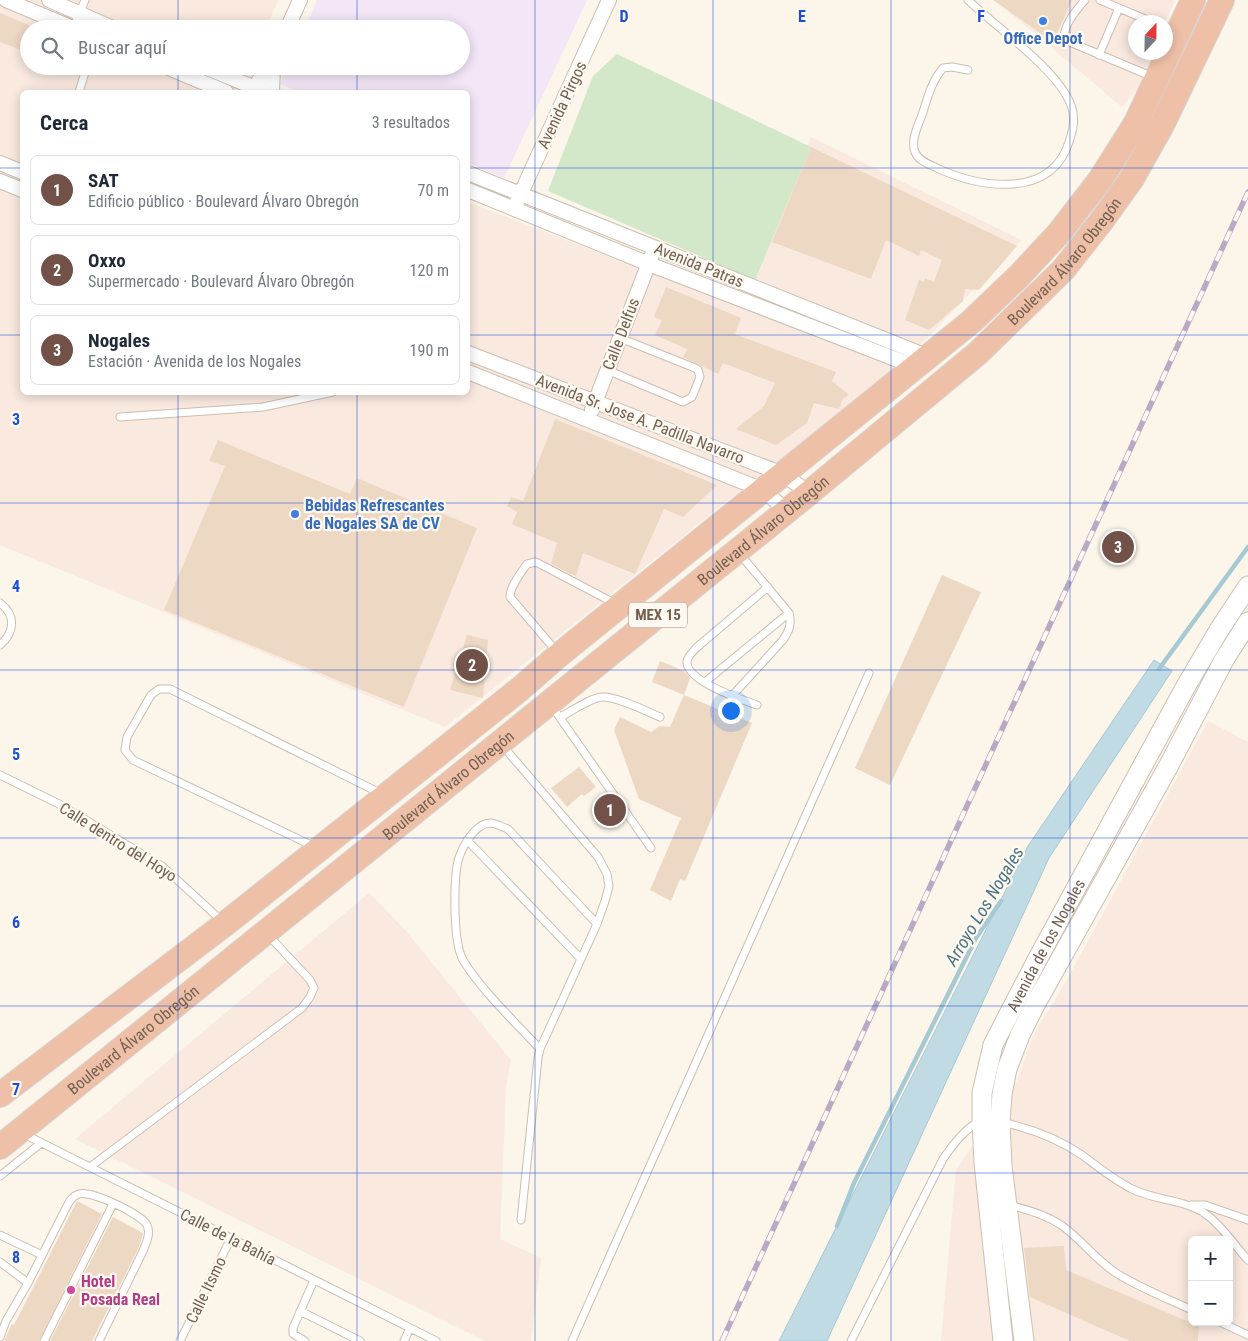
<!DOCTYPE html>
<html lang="es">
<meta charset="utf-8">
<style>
body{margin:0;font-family:"Roboto Condensed",sans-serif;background:#f2f2f3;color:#1f2937}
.controls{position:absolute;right:15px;bottom:15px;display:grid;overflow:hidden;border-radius:8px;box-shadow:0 2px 12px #0003}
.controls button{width:45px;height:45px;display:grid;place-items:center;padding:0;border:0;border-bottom:1px solid #e0e1e3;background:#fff;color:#1f2937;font:25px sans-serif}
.compass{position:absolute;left:1128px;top:15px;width:45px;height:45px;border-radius:50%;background:#fff;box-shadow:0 2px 12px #0003;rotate:22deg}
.you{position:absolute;left:730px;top:710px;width:18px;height:18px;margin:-12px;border:4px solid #fff;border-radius:50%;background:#1a73e8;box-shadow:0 0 0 8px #1a73e833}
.badge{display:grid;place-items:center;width:32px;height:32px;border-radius:50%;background:#725148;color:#fff;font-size:16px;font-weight:700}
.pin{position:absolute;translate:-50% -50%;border:2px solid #fff;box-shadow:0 1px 5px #0006}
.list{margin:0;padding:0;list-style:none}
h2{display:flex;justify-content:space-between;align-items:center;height:65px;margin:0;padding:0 20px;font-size:21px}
h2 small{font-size:16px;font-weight:400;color:#747a83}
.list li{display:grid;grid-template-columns:32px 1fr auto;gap:15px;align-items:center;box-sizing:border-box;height:70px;margin:0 10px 10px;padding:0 10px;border:1px solid #e0e1e3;border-radius:8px}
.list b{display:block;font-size:19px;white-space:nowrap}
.list p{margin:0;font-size:16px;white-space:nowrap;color:#747a83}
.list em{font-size:16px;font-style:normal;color:#747a83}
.icon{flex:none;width:28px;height:28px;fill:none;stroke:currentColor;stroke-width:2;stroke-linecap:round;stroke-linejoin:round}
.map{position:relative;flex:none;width:1248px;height:1341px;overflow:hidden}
.search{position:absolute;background:#fff;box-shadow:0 2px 12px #0003;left:20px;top:20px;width:450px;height:55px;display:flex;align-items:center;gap:12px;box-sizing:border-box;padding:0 18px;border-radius:28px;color:#747a83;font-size:19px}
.panel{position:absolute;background:#fff;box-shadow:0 2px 12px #0003;left:20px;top:90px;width:450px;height:305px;border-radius:8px}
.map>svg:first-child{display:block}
.commercial{fill:#f9e9df;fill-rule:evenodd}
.education{fill:#f2e6f7}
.green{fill:#d3e7c9}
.water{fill:#c0dbe3;stroke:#a7c9d3}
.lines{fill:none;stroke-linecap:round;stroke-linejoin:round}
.stream{stroke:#a7c9d3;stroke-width:4.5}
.building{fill:#edd8c4}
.lane-casing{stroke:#ccbeb1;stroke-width:9}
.street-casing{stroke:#ccbeb1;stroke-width:16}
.secondary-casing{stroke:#cebfae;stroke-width:21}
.highway-casing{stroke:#d8d2ce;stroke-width:26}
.lane{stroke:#fff;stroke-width:7}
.street{stroke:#fff;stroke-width:14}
.secondary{stroke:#fff;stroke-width:19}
.highway{stroke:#eec0a7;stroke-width:24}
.rail-casing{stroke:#baa9c4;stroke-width:5.5}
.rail{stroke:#fdf9f0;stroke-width:4;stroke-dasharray:11;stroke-linecap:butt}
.grid{fill:none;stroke:#1d4ed8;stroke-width:1;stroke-opacity:0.55}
.shop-dot{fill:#3f7fe0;stroke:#fdf9f0;stroke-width:2}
.hotel-dot{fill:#d1479c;stroke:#fdf9f0;stroke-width:2}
.labels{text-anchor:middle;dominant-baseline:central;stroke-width:4.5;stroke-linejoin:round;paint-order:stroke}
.shield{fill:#fdf9f0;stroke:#9c8d80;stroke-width:1}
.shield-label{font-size:15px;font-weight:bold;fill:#735f50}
.shop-label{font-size:16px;font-weight:bold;fill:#366cbe;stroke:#fdf9f0}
.street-label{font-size:16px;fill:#735f50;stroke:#fdf9f0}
.hotel-label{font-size:16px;font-weight:bold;fill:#b23c85;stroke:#fdf9f0;text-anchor:start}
.water-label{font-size:18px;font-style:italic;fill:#4c7584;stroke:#fdf9f0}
.grid-label{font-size:16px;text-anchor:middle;font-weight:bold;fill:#1d4ed8;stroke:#fdf9f0;stroke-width:4.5;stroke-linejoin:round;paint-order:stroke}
</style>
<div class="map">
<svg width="1248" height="1341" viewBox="0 0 1248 1341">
<rect width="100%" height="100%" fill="#fbf5ea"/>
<!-- commercial -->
<path class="commercial" d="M0,0H278L266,29H29V66H251L240,92H22V392H468V202L740,308L811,137L1021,240L895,371L737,493L445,727L0,545Z
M995,0H1175L1165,22H1136V52L1153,53L1139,86L1122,107Z
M1208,721L1248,742V1341H941L956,1170L1017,1081L1035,1032L1063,987ZM1192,1240H1229V1322H1192Z
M369,893L405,930L511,1060L506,1086L500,1239L541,1258L531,1341H485L75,1139Z"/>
<!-- education -->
<path class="education" d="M317,0H587L504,178L468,163V92H300L280,84L288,66H461V29H305Z"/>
<!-- green -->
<path class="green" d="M617,54L811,147L755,280L548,191L593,76Z"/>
<!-- water -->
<path class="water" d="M1154,660L1172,671L1049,858L827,1341H779L1028,846Z"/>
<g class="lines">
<!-- stream -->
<path class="stream" d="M1159,669L1248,547
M837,1226L854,1183L976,938L1001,901"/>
</g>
<!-- building -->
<path class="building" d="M993,0H1072L1053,42Z
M0,13L29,25V53L0,42Z
M811,147L1017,246L979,290L965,289L963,301L929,330L905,320L919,280L924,282L925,278L934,282L942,260L921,250L919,256L886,240L871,279L772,242Z
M666,287L741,318L735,334L836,372L832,381L849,395L843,399L839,409L814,403L807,423L776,445L736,429L764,406L775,383L723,363L718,374L683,357L687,349L655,335L662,320L654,317Z
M555,419L717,485L683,517L664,509L635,574L583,553L576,576L569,573L551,564L557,543L512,524L517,512L507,506L511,497L523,501Z
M218,440L350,494L357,478L477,528L404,707L164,610L225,466L209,461Z
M942,575L981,592L890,785L855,768Z
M467,635L488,640L483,698L450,690Z
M660,661L684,671L690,678L684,695L652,682Z
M684,695L752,723L685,881L680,879L671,901L650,890L681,818L639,799L614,730L620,717L651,732L660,726L670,727Z
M579,767L596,787L584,796L582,794L567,807L551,788Z
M77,1201L102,1214L39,1341H4L12,1324L14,1325Z
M113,1217L143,1233V1234L138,1249L92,1341H50Z
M1064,1246L1066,1270L1199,1326L1198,1341H1130L1030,1297L1024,1248Z"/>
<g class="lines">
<defs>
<path id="lane" d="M1085,0C1077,9 1061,28 1065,40L1153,77
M1100,0L1152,22
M73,28L85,0
M1099,55L1119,8
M968,70L952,67L943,68C932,81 928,96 923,112C919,124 910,140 915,152C918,161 931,165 939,169C982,188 1051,199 1069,142C1073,130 1076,118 1071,105C1058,70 997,28 968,0
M79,92L87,66
M607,370L683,402L692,397L700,377L698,370L695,368L620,338
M120,417L263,407L333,392
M0,603C16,615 15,632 0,645
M557,652L510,597C510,586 521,573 527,564L536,562L616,604
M705,682L789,613
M731,697L783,640C789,631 792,624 789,613L739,553
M551,705L651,848
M757,705C743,700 685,681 687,661C688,656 693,652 696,648L768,587
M560,717C571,712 591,697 603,697C618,697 646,711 660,717
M502,745L598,857L607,874L609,886L605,901L597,924L540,1049L538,1058L521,1220
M0,775L61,805L162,866L222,921
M467,840L581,959
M315,847L133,760L125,750L127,737L151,695L159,689H170L382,794
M540,1049C516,1023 481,990 463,960C453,942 454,887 457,866C459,852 473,824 490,823C496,823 502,827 508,829L597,924
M1001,1122C1030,1128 1057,1138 1082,1155C1098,1167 1114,1180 1132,1189C1156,1201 1185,1199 1207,1215C1223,1227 1235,1246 1248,1260
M22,1133L436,1341
M90,1167L302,1008L310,997L314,988L310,980L269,936
M0,1176L41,1143
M1007,1205C1027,1209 1044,1214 1061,1225C1081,1239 1095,1259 1116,1273C1140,1288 1166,1298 1192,1310
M1191,1205H1205L1248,1220
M0,1235L42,1255
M0,1262L28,1283
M300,1311L360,1341
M1220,1322L1248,1335
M0,1337L6,1321L28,1283L66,1208C69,1202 72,1196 79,1194C91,1190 141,1214 147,1225C151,1234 146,1243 143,1251L99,1341
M44,1341L113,1204
M180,1341L231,1238
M305,1341L293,1334V1328L314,1280
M404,1341L410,1328
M572,1341L869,673
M851,1341L943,1159C954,1143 964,1130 981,1120"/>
<path id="street" d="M6,0L75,29
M49,0L115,29
M287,29L300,0
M164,66L226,92
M202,66L265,92
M251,92L269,66
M272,92L273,66
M0,163L22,172
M468,173L929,357
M0,181L22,190
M468,190L649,264L916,367
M517,202L609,0
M468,353L783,474L809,493
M468,372L763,490L787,511
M592,410L652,255"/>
<g id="secondary">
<path id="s1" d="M1003,1341L984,1163L982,1120V1093L993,1045L1037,960L1186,686L1219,630L1248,586"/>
<path d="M1024,1341L1002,1166L1000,1122L1002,1094L1007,1069L1020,1035L1036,1003L1168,767L1224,660L1248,622"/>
</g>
<g id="highway">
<path d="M0,1095L225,924L520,689L559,655L972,321L1019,276L1059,233L1100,180L1136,123L1193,0"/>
<path id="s2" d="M0,1147L809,493L978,353L1063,270L1103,219L1131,180L1162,125L1222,0"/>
</g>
</defs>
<!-- lane casing -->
<use href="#lane" class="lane-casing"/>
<!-- street casing -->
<use href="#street" class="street-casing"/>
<!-- secondary casing -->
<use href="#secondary" class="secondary-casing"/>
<!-- highway casing -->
<use href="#highway" class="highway-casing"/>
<!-- lane -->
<use href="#lane" class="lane"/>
<!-- street -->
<use href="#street" class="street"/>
<!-- secondary -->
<use href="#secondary" class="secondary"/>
<!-- highway -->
<use href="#highway" class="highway"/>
<defs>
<path id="rail" d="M722,1341L1248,192"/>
</defs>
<!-- rail casing -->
<use href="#rail" class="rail-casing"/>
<!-- rail -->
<use href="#rail" class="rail"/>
</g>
<!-- grid -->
<path class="grid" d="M178,0V29M357,0V29M535,0V1341M713,0V1341M891,0V1341M1070,0V1341M178,66V92M357,66V92M0,168H22M468,168H1248M0,335H22M468,335H1248M178,392V1341M357,392V1341M0,503H1248M0,670H1248M0,838H1248M0,1006H1248M0,1173H1248"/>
<!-- markers -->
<g class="shop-dot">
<circle cx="1043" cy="21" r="5"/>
<circle cx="295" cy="514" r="5"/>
</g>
<circle class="hotel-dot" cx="71" cy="1290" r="5"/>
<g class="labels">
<!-- shield labels -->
<rect class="shield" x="629" y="602.5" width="58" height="25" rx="4"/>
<g class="shield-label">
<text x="658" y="615">MEX 15</text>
</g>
<!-- shop labels -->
<g class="shop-label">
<text x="1043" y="38">Office Depot</text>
<text x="305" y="505" text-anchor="start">Bebidas Refrescantes<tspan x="305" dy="18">de Nogales SA de CV</tspan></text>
</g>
<!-- street labels -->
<g class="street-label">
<text transform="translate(562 105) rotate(-65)">Avenida Pirgos</text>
<text stroke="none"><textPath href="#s2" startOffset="1386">Boulevard Álvaro Obregón</textPath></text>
<text transform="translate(699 265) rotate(22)">Avenida Patras</text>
<text transform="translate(621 334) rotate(-69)">Calle Delfus</text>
<text transform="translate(640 419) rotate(21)">Avenida Sr. Jose A. Padilla Navarro</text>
<text stroke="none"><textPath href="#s2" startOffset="981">Boulevard Álvaro Obregón</textPath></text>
<text stroke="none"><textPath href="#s2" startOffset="576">Boulevard Álvaro Obregón</textPath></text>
<text transform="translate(118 842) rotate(32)">Calle dentro del Hoyo</text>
<text stroke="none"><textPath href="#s1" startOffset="411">Avenida de los Nogales</textPath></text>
<text stroke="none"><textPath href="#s2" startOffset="171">Boulevard Álvaro Obregón</textPath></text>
<text transform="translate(228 1237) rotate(27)">Calle de la Bahía</text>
<text transform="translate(206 1290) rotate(-64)">Calle Itsmo</text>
</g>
<!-- hotel labels -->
<g class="hotel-label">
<text x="81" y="1281">Hotel<tspan x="81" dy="18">Posada Real</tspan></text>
</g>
<!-- water labels -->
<g class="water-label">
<text transform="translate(984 906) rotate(-59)">Arroyo Los Nogales</text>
</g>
</g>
<g class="grid-label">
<text x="624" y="22">D</text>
<text x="802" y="22">E</text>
<text x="981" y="22">F</text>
<text x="16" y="425">3</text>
<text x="16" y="592">4</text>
<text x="16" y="760">5</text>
<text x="16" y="928">6</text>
<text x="16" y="1095">7</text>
<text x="16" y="1263">8</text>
</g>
</svg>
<div class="controls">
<button>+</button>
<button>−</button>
</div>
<svg class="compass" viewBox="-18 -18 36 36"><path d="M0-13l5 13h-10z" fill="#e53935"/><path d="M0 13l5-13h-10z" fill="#747a83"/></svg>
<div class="you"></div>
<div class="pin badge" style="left:610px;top:810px">1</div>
<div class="pin badge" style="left:472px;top:665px">2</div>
<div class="pin badge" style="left:1118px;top:547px">3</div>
<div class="search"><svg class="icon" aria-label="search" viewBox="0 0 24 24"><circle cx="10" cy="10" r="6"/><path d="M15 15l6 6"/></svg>Buscar aquí</div>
<section class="panel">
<h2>Cerca<small>3 resultados</small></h2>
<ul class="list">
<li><span class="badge">1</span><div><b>SAT</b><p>Edificio público · Boulevard Álvaro Obregón</p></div><em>70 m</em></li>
<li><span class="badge">2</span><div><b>Oxxo</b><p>Supermercado · Boulevard Álvaro Obregón</p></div><em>120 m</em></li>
<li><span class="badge">3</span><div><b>Nogales</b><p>Estación · Avenida de los Nogales</p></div><em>190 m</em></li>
</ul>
</section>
</div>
